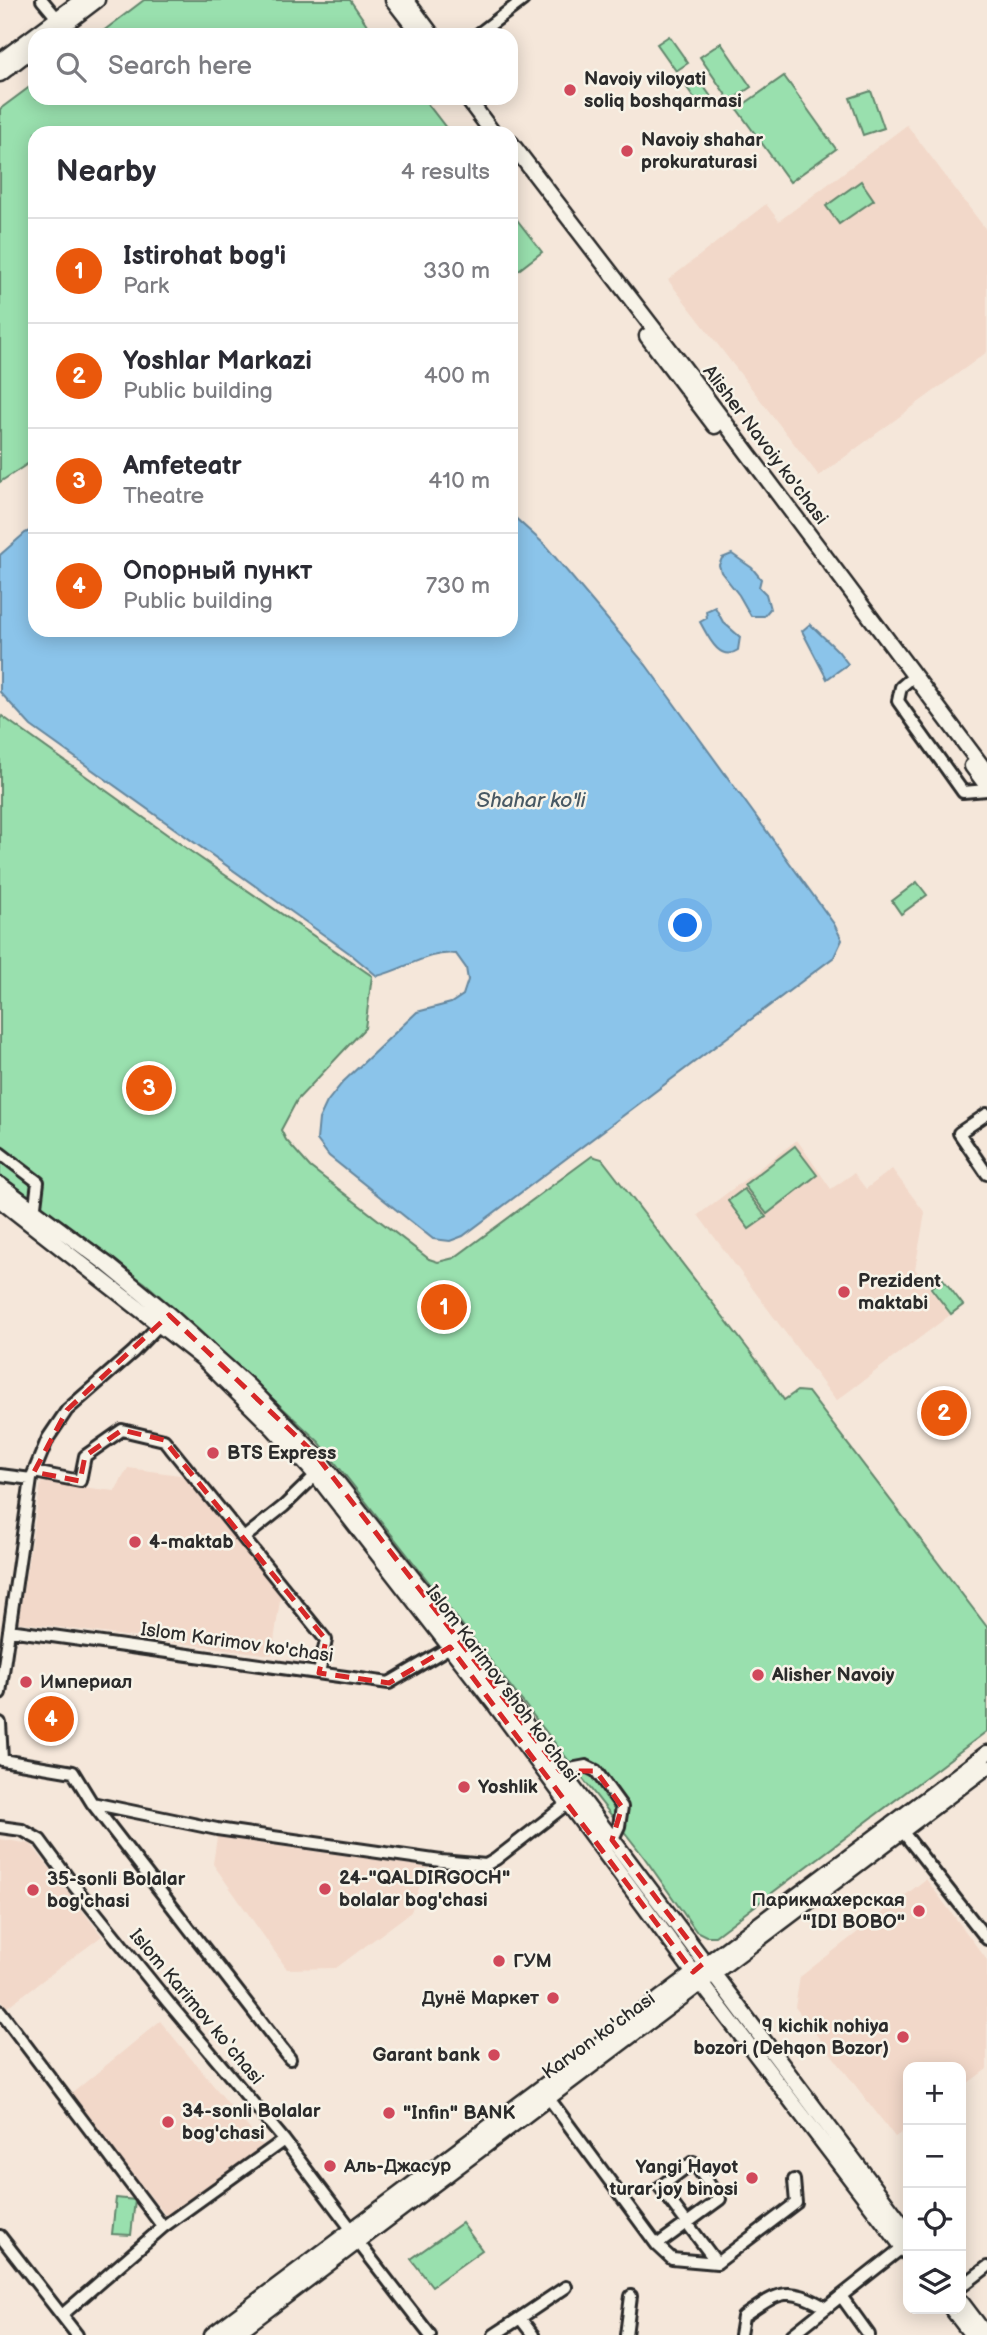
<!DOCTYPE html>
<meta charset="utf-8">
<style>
body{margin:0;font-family:"Balsamiq Sans",sans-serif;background:#f2f2f3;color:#2b2b33}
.controls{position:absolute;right:21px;bottom:21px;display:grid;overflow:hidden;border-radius:14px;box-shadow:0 4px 18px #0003}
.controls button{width:63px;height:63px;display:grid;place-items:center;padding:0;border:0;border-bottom:2px solid #e1e1e2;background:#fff;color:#2b2b33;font:35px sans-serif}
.you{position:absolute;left:686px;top:926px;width:24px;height:24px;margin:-18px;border:5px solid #fff;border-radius:50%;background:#1a73e8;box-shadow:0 0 0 10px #1a73e833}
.badge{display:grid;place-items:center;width:46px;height:46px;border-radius:50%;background:#ea580c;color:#fff;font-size:23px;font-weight:700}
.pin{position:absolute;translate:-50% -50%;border:4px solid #fff;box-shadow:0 2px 7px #0006}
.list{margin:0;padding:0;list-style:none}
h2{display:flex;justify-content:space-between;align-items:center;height:91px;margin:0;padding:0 28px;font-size:30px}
h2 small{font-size:23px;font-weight:400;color:#7c7c81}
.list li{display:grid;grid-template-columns:46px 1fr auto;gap:21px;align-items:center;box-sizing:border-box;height:105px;padding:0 28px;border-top:2px solid #e1e1e2}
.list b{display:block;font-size:26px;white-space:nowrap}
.list p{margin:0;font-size:23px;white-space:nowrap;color:#7c7c81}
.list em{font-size:23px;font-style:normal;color:#7c7c81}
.icon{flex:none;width:38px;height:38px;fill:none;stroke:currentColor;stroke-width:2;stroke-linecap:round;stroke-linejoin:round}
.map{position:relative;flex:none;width:987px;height:2335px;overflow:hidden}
.search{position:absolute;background:#fff;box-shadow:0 4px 18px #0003;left:28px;top:28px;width:490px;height:77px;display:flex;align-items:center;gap:18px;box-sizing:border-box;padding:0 24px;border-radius:21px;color:#7c7c81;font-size:26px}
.panel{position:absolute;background:#fff;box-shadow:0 4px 18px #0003;left:28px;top:126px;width:490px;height:511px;border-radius:21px}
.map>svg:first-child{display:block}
.built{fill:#f2d8c9}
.green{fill:#99e0ae;stroke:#62866c;stroke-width:2}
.water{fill:#8bc4ea;stroke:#65879e;stroke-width:2}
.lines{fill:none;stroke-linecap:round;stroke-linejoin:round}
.minor-casing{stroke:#2b2b2b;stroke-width:16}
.major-casing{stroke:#2b2b2b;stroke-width:19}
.minor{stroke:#f7f3e8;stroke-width:10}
.major{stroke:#f7f3e8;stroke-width:14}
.marked{fill:none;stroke:#d62828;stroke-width:5;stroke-dasharray:14 9;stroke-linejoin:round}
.poi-dot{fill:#d1495b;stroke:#f7f3e8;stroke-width:2.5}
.labels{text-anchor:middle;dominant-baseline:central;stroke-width:5;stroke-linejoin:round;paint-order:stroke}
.poi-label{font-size:19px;font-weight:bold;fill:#2b2b2b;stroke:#f7f3e8;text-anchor:start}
.street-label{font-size:19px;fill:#2b2b2b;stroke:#f7f3e8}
.water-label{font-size:21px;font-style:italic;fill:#485964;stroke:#f7f3e8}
</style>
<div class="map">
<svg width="987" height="2335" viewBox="0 0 987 2335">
<rect width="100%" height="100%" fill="#f5e7da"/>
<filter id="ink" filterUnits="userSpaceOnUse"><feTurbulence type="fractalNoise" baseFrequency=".0143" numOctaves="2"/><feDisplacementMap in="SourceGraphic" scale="14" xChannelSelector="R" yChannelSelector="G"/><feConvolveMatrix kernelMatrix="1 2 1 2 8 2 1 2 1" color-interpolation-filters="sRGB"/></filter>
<g filter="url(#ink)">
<!-- built -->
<path class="built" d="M907,125L987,231V352L819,476L668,280L766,204L779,221Z
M797,1140L831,1189L854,1173L866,1189L892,1169L925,1213L915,1269L950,1315L836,1401L698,1215Z
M128,1468L187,1476L281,1593L272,1655L18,1622L41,1482L115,1491Z
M217,1837L426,1867L411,1912L336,1968L287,1969L213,1864Z
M0,1839L31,1844L102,1936L7,2007L0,1999Z
M926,1879L987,1960V2069L961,2088V2067H908V2128L895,2137L795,2007L800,1977Z
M160,2021L266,2149L170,2221L70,2095Z"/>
<!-- green -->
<path class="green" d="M144,0H350L374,35H98Z
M669,36L688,63L676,71L657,44Z
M721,43L751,87L730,101L700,57Z
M695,74L714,101L702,109L683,82Z
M784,76L836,149L790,182L737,109Z
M35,83V98H423L450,133H35V459L0,482V109Z
M871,91L884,128L863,135L850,98Z
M861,181L874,200L839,224L826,206Z
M511,212L542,252L511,276Z
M2,716L193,853L372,976L365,1028L297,1100L281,1130L286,1140L310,1167L429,1259L438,1262L454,1258L592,1156L602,1159L761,1366L784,1400L797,1391L808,1392L987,1627V1731L715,1936H706L696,1931L644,1857L319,1442L199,1330L145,1283L0,1180V719Z
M917,882L927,895L901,914L892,901Z
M795,1146L817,1175L767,1214L744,1185Z
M744,1189L766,1217L749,1229L728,1201Z
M943,1279L963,1305L951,1314L931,1288Z
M116,2198L135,2200L131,2235L112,2234Z
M462,2223L482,2250L432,2286L411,2259Z"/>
<!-- water -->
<path class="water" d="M511,514L544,544L646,665L834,924L842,940L834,957L463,1236L450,1241L433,1239L329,1156L317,1140L319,1119L327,1102L343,1082L417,1012L451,1003L463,995L468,980L466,968L456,954C429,950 404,970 377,976L352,955L31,726L0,692V555L25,533L35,528V630H511Z
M732,554L752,568L761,579L759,587L766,594L770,609L764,616H751L739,595L721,572L719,565L722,558Z
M715,607L723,622L740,637L738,650C719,663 708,636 700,622L707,618L706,611Z
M810,624L838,651L848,664L827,679L802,631Z"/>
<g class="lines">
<defs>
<path id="minor" d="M42,0L57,18
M477,35L523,0
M908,681L901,687L898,701L963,792L987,790
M987,1114L959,1133L987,1174
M0,1153L38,1182L34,1214
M34,1472L80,1481L85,1456L122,1430L164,1440L326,1640L319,1673
M0,1475L31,1479L48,1438L67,1410L133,1352L164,1320
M245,1537L284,1506L316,1475
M9,1630L389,1683L450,1647
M0,1693L31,1479
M0,1723L2,1760L73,1772L92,1803L290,2059
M560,1771L586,1766L596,1771L622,1807L619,1826L610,1845
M92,1803L217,1829L441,1861L486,1865L496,1859L568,1803
M0,1827L22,1830L40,1840L71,1882L167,2001L284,2140L352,2230L358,2242L430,2335
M899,1827L987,1939
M0,2011L163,2227
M548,2097L657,2245L720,2199L693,2162L660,2187L717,2263
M0,2236L77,2335
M657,2245L672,2259L717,2263L796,2203L794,2180
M961,2287L987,2267
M841,2296L903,2247
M62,2315L163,2227L284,2140
M520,2318L566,2287
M494,2335L520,2318L533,2335
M626,2335L631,2296
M740,2335L743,2317C778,2293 786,2284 826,2308
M792,2335L841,2296L869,2335"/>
<path id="major" d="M393,0L420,35
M406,0L432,35
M51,35L97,0
M0,61L82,0
M0,74L35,47
M467,98L493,133
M511,143L684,368L987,773
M647,336L715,426
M972,766L987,786
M0,1185L108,1265L169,1315L248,1386L315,1454L481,1665L908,2232
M0,1200L202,1358L274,1429L316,1475L496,1706L693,1972L908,2254
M961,2302L986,2335
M952,2309L972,2335
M212,2335L987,1753
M234,2335L987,1767"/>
</defs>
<!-- minor casing -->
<use href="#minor" class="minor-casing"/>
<!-- major casing -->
<use href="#major" class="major-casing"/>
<!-- minor -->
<use href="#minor" class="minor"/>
<!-- major -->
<use href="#major" class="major"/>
</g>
</g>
<!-- marked area -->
<path class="marked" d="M169,1315L315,1454L560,1771H596L622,1807L612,1840L705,1962L693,1972L450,1647L389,1683L319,1673L326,1640L164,1440L122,1430L85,1456L80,1481L34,1472L67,1410Z"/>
<!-- markers -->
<g class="poi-dot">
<circle cx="570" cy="90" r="7"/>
<circle cx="627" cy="151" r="7"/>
<circle cx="844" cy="1292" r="7"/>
<circle cx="213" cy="1453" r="7"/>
<circle cx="135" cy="1542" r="7"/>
<circle cx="758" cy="1675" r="7"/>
<circle cx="26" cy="1682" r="7"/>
<circle cx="464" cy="1787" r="7"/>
<circle cx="325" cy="1889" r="7"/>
<circle cx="33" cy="1890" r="7"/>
<circle cx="919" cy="1911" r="7"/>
<circle cx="499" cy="1961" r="7"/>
<circle cx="553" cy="1998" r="7"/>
<circle cx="903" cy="2037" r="7"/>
<circle cx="494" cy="2055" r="7"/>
<circle cx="389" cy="2113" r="7"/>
<circle cx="168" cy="2122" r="7"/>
<circle cx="330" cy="2166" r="7"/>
<circle cx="752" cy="2178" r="7"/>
</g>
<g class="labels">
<!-- poi labels -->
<g class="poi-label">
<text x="584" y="79">Navoiy viloyati<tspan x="584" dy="22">soliq boshqarmasi</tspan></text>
<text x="641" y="140">Navoiy shahar<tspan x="641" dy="22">prokuraturasi</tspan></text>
<text x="858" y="1281">Prezident<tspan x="858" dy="22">maktabi</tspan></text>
<text x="227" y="1453">BTS Express</text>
<text x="149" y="1542">4-maktab</text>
<text x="772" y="1675">Alisher Navoiy</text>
<text x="40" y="1682">Империал</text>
<text x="478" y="1787">Yoshlik</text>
<text x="339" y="1878">24-"QALDIRGOCH"<tspan x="339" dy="22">bolalar bog'chasi</tspan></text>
<text x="47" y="1879">35-sonli Bolalar<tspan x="47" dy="22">bog'chasi</tspan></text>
<text x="905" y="1900" text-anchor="end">Парикмахерская<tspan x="905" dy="22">"IDI BOBO"</tspan></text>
<text x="513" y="1961">ГУМ</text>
<text x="539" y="1998" text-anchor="end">Дунё Маркет</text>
<text x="889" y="2026" text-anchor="end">9 kichik nohiya<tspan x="889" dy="22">bozori (Dehqon Bozor)</tspan></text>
<text x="480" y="2055" text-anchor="end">Garant bank</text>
<text x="182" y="2111">34-sonli Bolalar<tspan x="182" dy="22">bog'chasi</tspan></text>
<text x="403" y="2113">"Infin" BANK</text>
<text x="344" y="2166">Аль-Джасур</text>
<text x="738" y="2167" text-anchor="end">Yangi Hayot<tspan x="738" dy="22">turar joy binosi</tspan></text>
</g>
<!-- street labels -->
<g class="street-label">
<text transform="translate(765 445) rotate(53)">Alisher Navoiy ko'chasi</text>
<text transform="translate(237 1643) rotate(8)">Islom Karimov ko'chasi</text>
<text transform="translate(502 1684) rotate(53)">Islom Karimov shoh ko'chasi</text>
<text transform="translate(196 2007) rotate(50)">Islom Karimov ko‘chasi</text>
<text transform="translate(599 2036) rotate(-36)">Karvon ko'chasi</text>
</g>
<!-- water labels -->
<g class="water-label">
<text x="531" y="800">Shahar ko'li</text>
</g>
</g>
</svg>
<div class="controls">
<button>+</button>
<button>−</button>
<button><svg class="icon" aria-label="locate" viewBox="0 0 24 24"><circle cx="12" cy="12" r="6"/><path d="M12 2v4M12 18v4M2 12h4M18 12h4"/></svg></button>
<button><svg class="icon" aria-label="layers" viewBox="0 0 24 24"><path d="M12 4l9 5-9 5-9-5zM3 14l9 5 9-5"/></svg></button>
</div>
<div class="you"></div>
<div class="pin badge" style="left:444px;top:1307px">1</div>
<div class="pin badge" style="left:944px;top:1413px">2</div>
<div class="pin badge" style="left:149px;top:1088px">3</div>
<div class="pin badge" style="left:51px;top:1719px">4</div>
<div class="search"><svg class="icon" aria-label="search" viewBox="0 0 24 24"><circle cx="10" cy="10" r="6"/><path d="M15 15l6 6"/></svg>Search here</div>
<section class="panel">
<h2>Nearby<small>4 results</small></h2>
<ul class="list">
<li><span class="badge">1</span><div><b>Istirohat bog'i</b><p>Park</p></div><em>330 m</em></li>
<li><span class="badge">2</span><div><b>Yoshlar Markazi</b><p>Public building</p></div><em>400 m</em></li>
<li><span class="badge">3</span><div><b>Amfeteatr</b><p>Theatre</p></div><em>410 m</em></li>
<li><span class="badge">4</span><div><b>Опорный пункт</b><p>Public building</p></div><em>730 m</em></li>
</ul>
</section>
</div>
